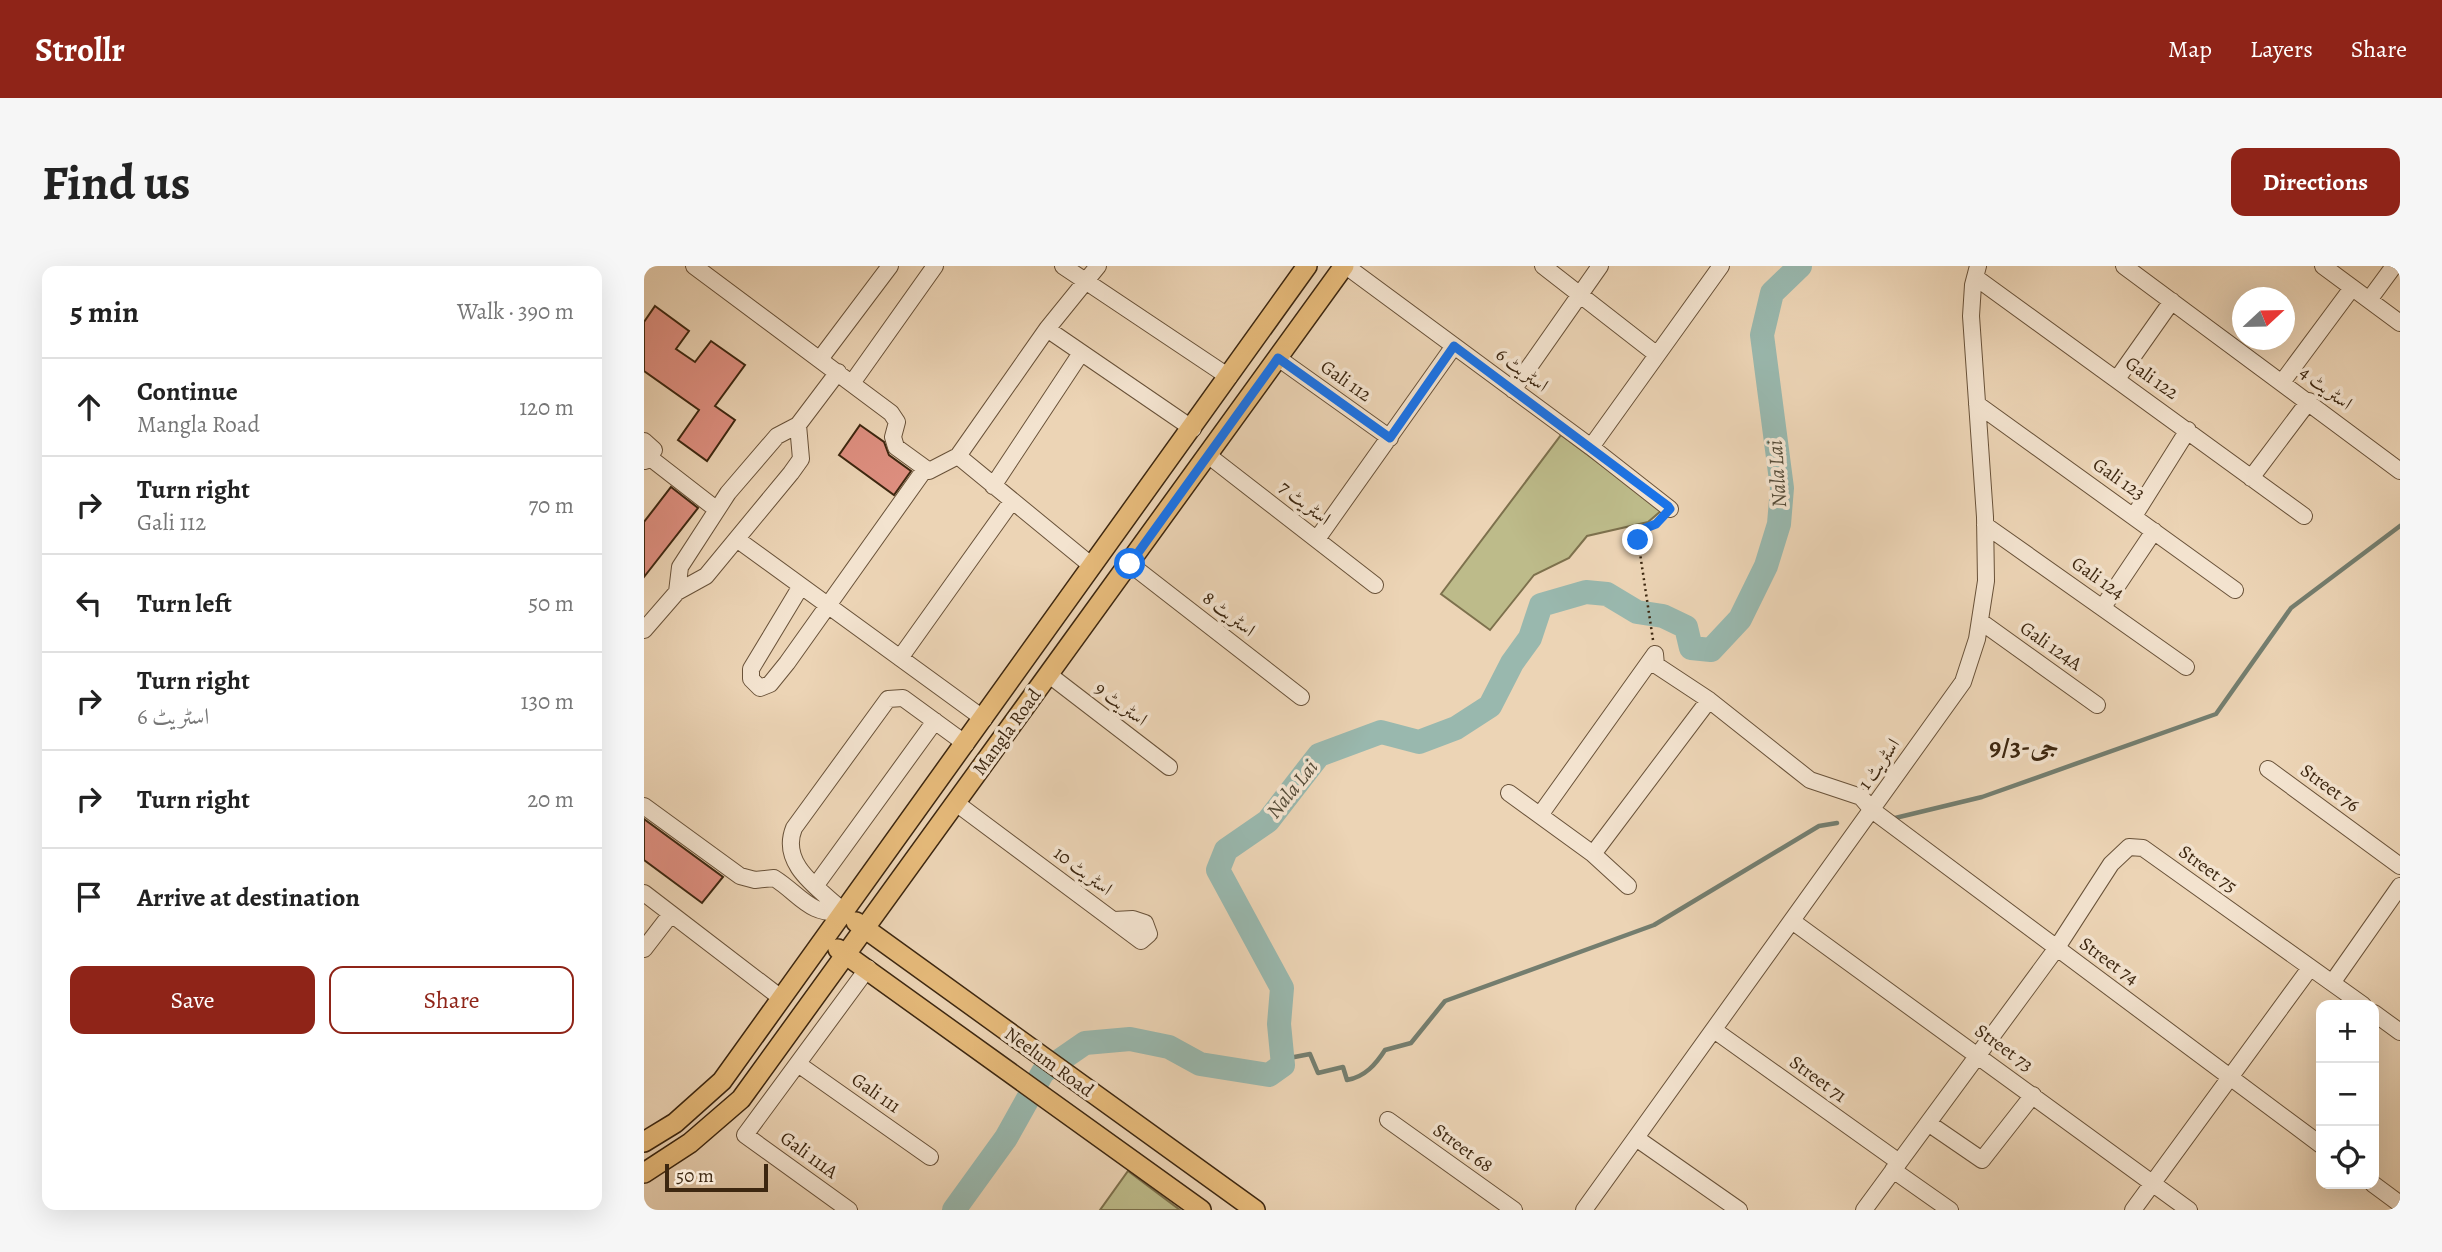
<!DOCTYPE html>
<meta charset="utf-8">
<style>
body{margin:0;font-family:Alegreya,Amiri,serif;background:#f6f6f6;color:#222}
.controls{position:absolute;right:21px;bottom:21px;display:grid;overflow:hidden;border-radius:14px;box-shadow:0 7px 28px #0002}
.controls button{width:63px;height:63px;display:grid;place-items:center;padding:0;border:0;border-bottom:2px solid #e0e0e0;background:#fff;color:#222;font:35px sans-serif}
.compass{position:absolute;left:1588px;top:21px;width:63px;height:63px;border-radius:50%;background:#fff;box-shadow:0 7px 28px #0002;rotate:68deg}
.scale{position:absolute;left:21px;bottom:18px;width:103px;box-sizing:border-box;padding-left:7px;border:4px solid #3d2710;border-top:0;font-size:19px;line-height:24px;white-space:nowrap;color:#3d2710;-webkit-text-stroke:5px #f3e3cf;paint-order:stroke}
.stop{position:absolute;width:21px;height:21px;margin:-16px;border:5px solid #1a73e8;border-radius:50%;background:#fff}
.stop.end{background:#1a73e8;border-color:#fff;box-shadow:0 2px 7px #0008}
.list{margin:0;padding:0;list-style:none}
h2{display:flex;justify-content:space-between;align-items:center;height:91px;margin:0;padding:0 28px;font-size:30px}
h2 small{font-size:23px;font-weight:400;color:#767676}
.list li{display:grid;grid-template-columns:46px 1fr auto;gap:21px;align-items:center;box-sizing:border-box;height:98px;padding:0 28px;border-top:2px solid #e0e0e0}
.list b{display:block;font-size:26px;white-space:nowrap}
.list p{margin:0;font-size:23px;white-space:nowrap;color:#767676}
.list em{font-size:23px;font-style:normal;color:#767676}
.actions{display:flex;gap:14px;padding:21px 28px}
.actions a{flex:1;padding:16px 0;border:2px solid #8f2418;border-radius:14px;text-align:center;font-size:24px;color:#8f2418}
.actions .main{background:#8f2418;color:#fff}
.icon{flex:none;width:38px;height:38px;fill:none;stroke:currentColor;stroke-width:2;stroke-linecap:round;stroke-linejoin:round}
.map{position:relative;flex:none;width:1756px;height:944px;overflow:hidden;border-radius:14px}
header{display:flex;align-items:center;gap:42px;box-sizing:border-box;height:98px;padding:0 35px;background:#8f2418;color:#fff}
header strong{font-size:33px}
nav{display:flex;gap:38px;margin-inline-start:auto;font-size:24px}
.intro{display:flex;align-items:center;justify-content:space-between;box-sizing:border-box;height:168px;padding:0 42px}
h1{margin:0;font-size:49px}
.button{padding:18px 32px;border-radius:14px;background:#8f2418;color:#fff;font-size:24px;font-weight:700}
main{display:flex;gap:42px;padding:0 42px}
aside{flex:1;background:#fff;border-radius:14px;box-shadow:0 7px 28px #0002}
.map>svg:first-child{display:block}
.green{fill:#bdbb8a;stroke:#7d714d;stroke-width:2}
.lines{fill:none;stroke-linecap:round;stroke-linejoin:round}
.stream{stroke:#747e6f;stroke-width:4.5}
.river{stroke:#99b8ae;stroke-width:24}
.building{fill:#de8f80;stroke:#3d2710;stroke-width:2}
.minor-casing{stroke:#695239;stroke-width:18}
.major-casing{stroke:#3d2710;stroke-width:22}
.path{stroke:#3d2710;stroke-width:2.5;stroke-dasharray:2 3.5;stroke-linecap:butt}
.minor{stroke:#f3e3cf;stroke-width:16}
.major{stroke:#e6ba7a;stroke-width:19}
.route{stroke:#1a73e8;stroke-width:9}
.labels{text-anchor:middle;dominant-baseline:central;stroke-width:7;stroke-linejoin:round;paint-order:stroke}
.street-label{font-size:19px;fill:#3d2710;stroke:#f3e3cf}
.water-label{font-size:21px;font-style:italic;fill:#544b38;stroke:#f3e3cf}
.district-label{font-size:26px;font-weight:bold;fill:#3d2710;stroke:#f3e3cf}
</style>
<header>
<strong>Strollr</strong>
<nav><a>Map</a><a>Layers</a><a>Share</a></nav>
</header>
<div class="intro"><h1>Find us</h1><a class="button">Directions</a></div>
<main>
<aside>
<h2>5 min<small>Walk · 390 m</small></h2>
<ul class="list">
<li><svg class="icon" aria-label="ahead" viewBox="0 0 24 24"><path d="M12 20V5M6 11l6-6 6 6"/></svg><div><b>Continue</b><p>Mangla Road</p></div><em>120 m</em></li>
<li><svg class="icon" aria-label="right" viewBox="0 0 24 24"><path d="M7 20v-9h11M14 6l5 5-5 5"/></svg><div><b>Turn right</b><p>Gali 112</p></div><em>70 m</em></li>
<li><svg class="icon" aria-label="left" viewBox="0 0 24 24"><path d="M17 20v-9H6M10 6l-5 5 5 5"/></svg><div><b>Turn left</b></div><em>50 m</em></li>
<li><svg class="icon" aria-label="right" viewBox="0 0 24 24"><path d="M7 20v-9h11M14 6l5 5-5 5"/></svg><div><b>Turn right</b><p>اسٹریٹ 6</p></div><em>130 m</em></li>
<li><svg class="icon" aria-label="right" viewBox="0 0 24 24"><path d="M7 20v-9h11M14 6l5 5-5 5"/></svg><div><b>Turn right</b></div><em>20 m</em></li>
<li><svg class="icon" aria-label="arrive" viewBox="0 0 24 24"><path d="M6 21V4h12l-3 4 3 4H6"/></svg><div><b>Arrive at destination</b></div></li>
</ul>
<div class="actions"><a class="main">Save</a><a>Share</a></div>
</aside>
<div class="map">
<svg width="1756" height="944" viewBox="0 0 1756 944">
<rect width="100%" height="100%" fill="#ecd4b5"/>
<filter id="stains"><feTurbulence type="fractalNoise" baseFrequency=".00286" numOctaves="4"/><feColorMatrix values="0 0 0 0 .2 0 0 0 0 .09 0 0 0 0 .02 0 0 0 .5 -.17"/></filter>
<radialGradient id="worn" r=".72"><stop offset=".6" stop-color="#630" stop-opacity="0"/><stop offset="1" stop-color="#630" stop-opacity=".3"/></radialGradient>
<!-- green -->
<path class="green" d="M917,169L1018,244L1004,256L943,270L925,292L890,309L846,364L797,328Z
M484,905L536,944H456Z"/>
<g class="lines">
<!-- stream -->
<path class="stream" d="M1247,553L1338,531L1572,448L1647,342L1756,260
M640,793L666,788L674,807L699,801L703,814C721,811 732,798 741,784L767,777L801,735L1010,659L1175,560L1193,557"/>
<!-- river -->
<path class="river" d="M310,944L362,872L399,806L441,777L486,773L525,781L556,798L625,809L639,799L635,758L638,722L574,604L582,584L624,555L675,489L737,466L775,476L812,462L846,440L868,397L886,372L897,339L942,326L963,328L993,346L1019,350L1042,361L1047,382L1067,384L1096,353L1122,300L1135,258L1138,222L1118,69L1128,27L1156,0"/>
</g>
<!-- building -->
<path class="building" d="M11,40L45,65L32,83L51,96L67,75L101,99L71,140L91,154L63,195L34,174L55,144L0,105V56Z
M216,159L240,176L245,189L267,205L250,229L195,189Z
M27,221L54,242L0,311V256Z
M0,553L79,611L58,637L0,594Z"/>
<g class="lines">
<defs>
<path id="minor" d="M50,0L247,147L253,156L249,171L252,181L285,205L314,190L403,63L454,0
M419,0L585,111
M702,0L947,181L1026,243
M899,0L1012,88
M1480,0L1756,205
M1679,0L1756,57
M1331,11L1660,250
M1725,34L1750,0
M403,63L549,163
M634,92L746,172
M176,93L246,0
M1473,113L1528,35
M1639,115L1708,22
M208,117L291,0
M869,124L956,0
M1333,138L1591,324
M0,175L10,184L1,195
M947,181L1077,0
M314,190L448,300
M565,190L731,319
M5,191L72,243
M1607,212L1665,135
M349,220L437,87
M1490,250L1544,164
M1341,259L1542,401
M673,273L810,80
M94,274L340,453
M486,298L657,431
M157,320L107,403V413L116,422L126,418L143,397L281,203
M33,326L62,310L147,207L157,193L154,159
M1459,341L1510,265
M1336,355L1453,439
M0,364L33,326L36,301L84,227L133,170L154,159L194,106
M1011,388L1012,399L1065,434L1166,514L1217,531L1228,544L1677,879
M256,392L368,235
M404,408L525,501
M1624,503L1756,600
M865,527L949,588L984,620
M312,537L497,675L505,668L501,657L489,653L470,654
M0,540L96,610L111,614L130,612C157,629 165,650 200,646
M896,549L1011,388
M949,588L1065,434
M172,619L291,455
M0,627L137,732
M200,646C176,623 135,599 150,562L244,433L259,432L322,478
M1148,655L1545,944
M0,683L27,648
M1688,717L1756,620
M1730,747L1756,766
M1070,764L1255,896
M154,798L286,891
M744,854L870,944
M1284,857L1338,894L1389,829
M992,872L1095,944
M1249,904L1306,944
M1729,918L1756,938
M205,944L101,869L224,702
M940,944L1319,416L1333,373L1342,315L1341,251L1327,50L1329,19L1334,0
M1220,944L1412,683L1467,598L1485,581L1499,582L1719,739
M1489,944L1666,702"/>
<path id="major" d="M212,656L611,944
M194,683L557,944
M0,876L31,857L78,815L663,0
M0,907L46,877L97,833L700,0"/>
</defs>
<!-- minor casing -->
<use href="#minor" class="minor-casing"/>
<!-- major casing -->
<use href="#major" class="major-casing"/>
<!-- path -->
<path class="path" d="M1009,374L994,274L999,263L1016,254"/>
<!-- minor -->
<use href="#minor" class="minor"/>
<!-- major -->
<use href="#major" class="major"/>
</g>
<g class="lines">
<!-- route -->
<path class="route" d="M486,298L634,92L746,172L810,80L1024,240L1026,243L1012,258L999,263L994,274"/>
</g>
<g class="labels">
<!-- street labels -->
<g class="street-label">
<text transform="translate(878 104) rotate(37)">اسٹریٹ 6</text>
<text transform="translate(1508 112) rotate(35)">Gali 122</text>
<text transform="translate(702 115) rotate(35)">Gali 112</text>
<text transform="translate(1682 122) rotate(37)">اسٹریٹ 4</text>
<text transform="translate(1475 213) rotate(35)">Gali 123</text>
<text transform="translate(661 237) rotate(38)">اسٹریٹ 7</text>
<text transform="translate(1454 312) rotate(35)">Gali 124</text>
<text transform="translate(585 348) rotate(38)">اسٹریٹ 8</text>
<text transform="translate(1407 380) rotate(35)">Gali 124A</text>
<text transform="translate(477 438) rotate(37)">اسٹریٹ 9</text>
<text transform="translate(363 466) rotate(-54)">Mangla Road</text>
<text transform="translate(1235 498) rotate(-55)">اسٹریٹ 1</text>
<text transform="translate(1686 522) rotate(36)">Street 76</text>
<text transform="translate(1564 603) rotate(36)">Street 75</text>
<text transform="translate(439 605) rotate(37)">اسٹریٹ 10</text>
<text transform="translate(1465 695) rotate(36)">Street 74</text>
<text transform="translate(1360 782) rotate(36)">Street 73</text>
<text transform="translate(405 796) rotate(36)">Neelum Road</text>
<text transform="translate(1174 813) rotate(36)">Street 71</text>
<text transform="translate(232 827) rotate(35)">Gali 111</text>
<text transform="translate(819 882) rotate(36)">Street 68</text>
<text transform="translate(165 889) rotate(36)">Gali 111A</text>
</g>
<!-- water labels -->
<g class="water-label">
<text transform="translate(1133 208) rotate(-94)">Nala Lai</text>
<text transform="translate(648 523) rotate(-51)">Nala Lai</text>
</g>
<!-- district labels -->
<g class="district-label">
<text x="1380" y="480">جی-9/3</text>
</g>
</g>
<rect width="100%" height="100%" filter="url(#stains)"/>
<rect width="100%" height="100%" fill="url(#worn)"/>
</svg>
<div class="controls">
<button>+</button>
<button>−</button>
<button><svg class="icon" aria-label="locate" viewBox="0 0 24 24"><circle cx="12" cy="12" r="6"/><path d="M12 2v4M12 18v4M2 12h4M18 12h4"/></svg></button>
</div>
<svg class="compass" viewBox="-18 -18 36 36"><path d="M0-13l5 13h-10z" fill="#e53935"/><path d="M0 13l5-13h-10z" fill="#767676"/></svg>
<div class="scale">50 m</div>
<div class="stop" style="left:486px;top:298px"></div>
<div class="stop end" style="left:994px;top:274px"></div>
</div>
</main>
